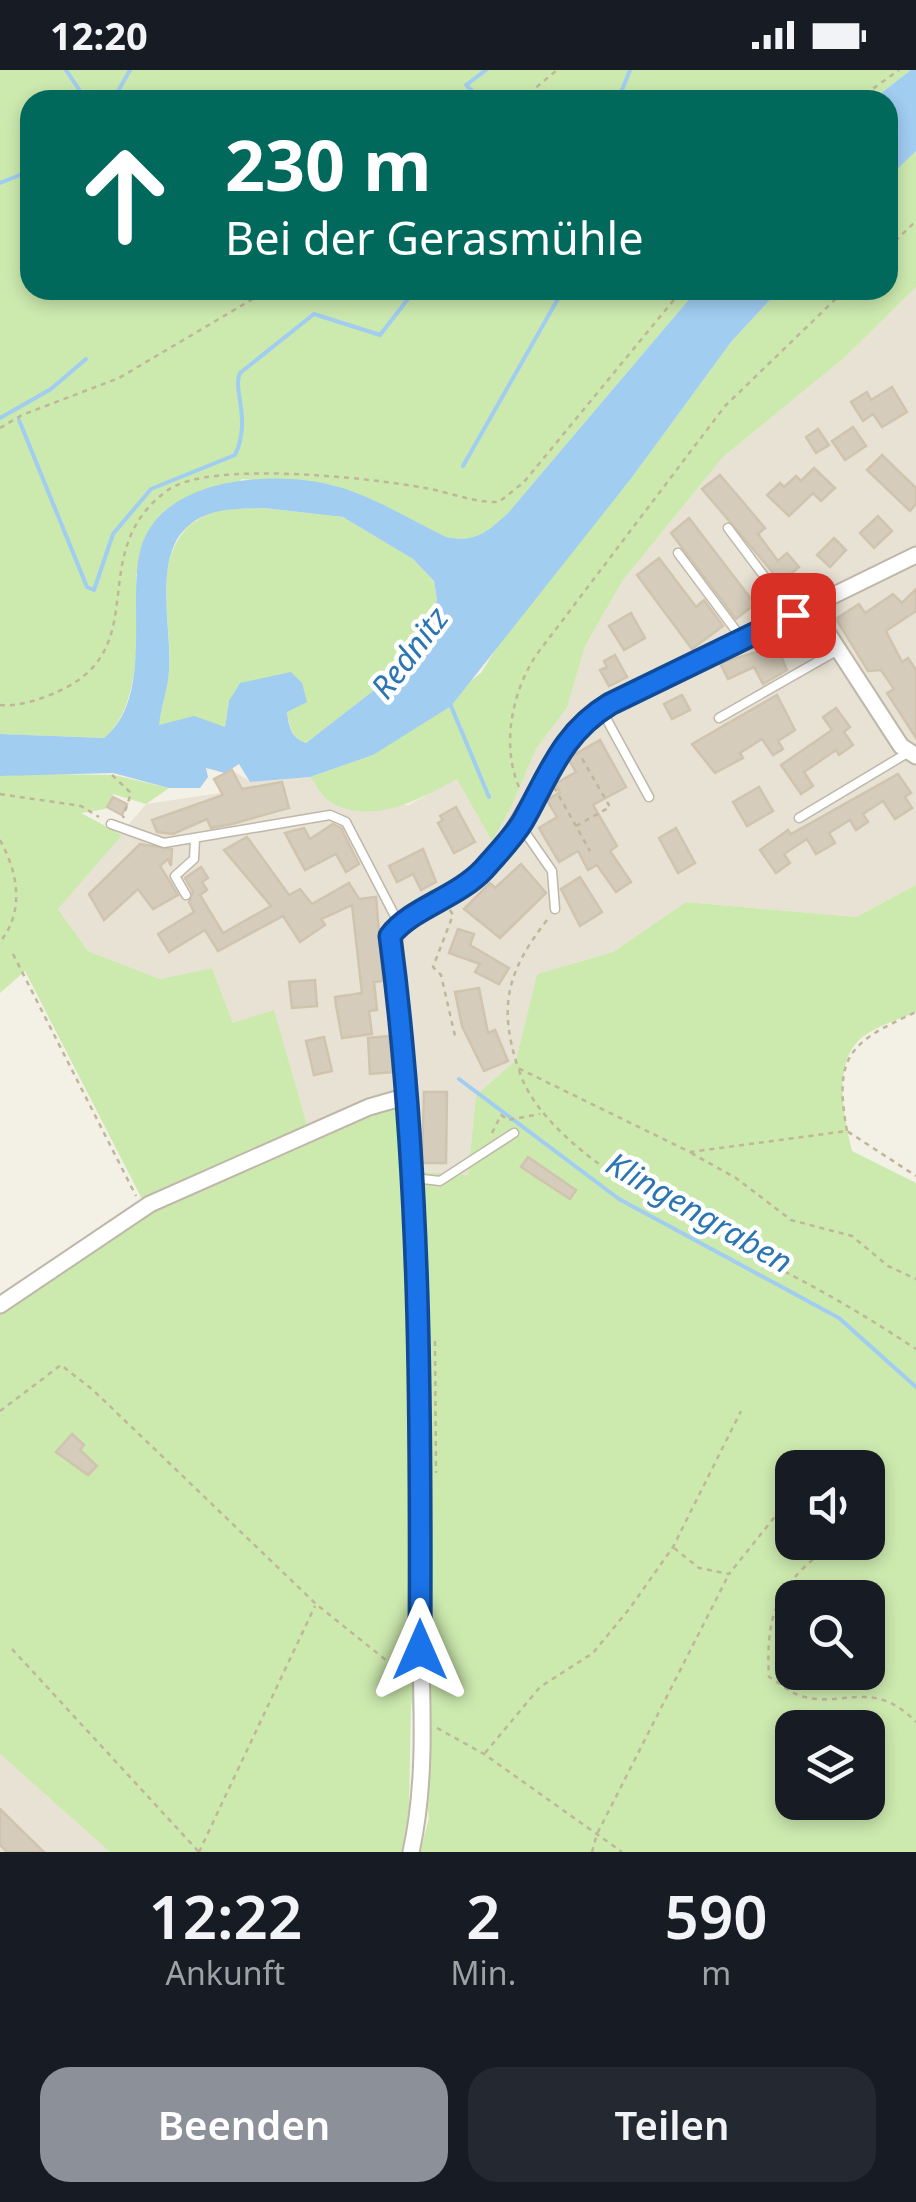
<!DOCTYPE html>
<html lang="de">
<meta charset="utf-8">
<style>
body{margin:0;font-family:"Noto Sans",sans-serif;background:#242831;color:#f1f3f6;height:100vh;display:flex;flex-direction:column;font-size:38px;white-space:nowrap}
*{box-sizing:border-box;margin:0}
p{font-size:32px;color:#9ea1a6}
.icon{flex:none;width:55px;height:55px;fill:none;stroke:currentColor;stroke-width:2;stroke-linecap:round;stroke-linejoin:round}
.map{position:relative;height:1782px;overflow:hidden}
.side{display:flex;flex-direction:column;background:#171b24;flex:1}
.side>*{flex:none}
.top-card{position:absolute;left:20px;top:20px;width:878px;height:210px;border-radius:30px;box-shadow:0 5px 15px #0003;background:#00695c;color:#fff;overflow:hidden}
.fabs{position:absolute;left:775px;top:1380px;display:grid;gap:20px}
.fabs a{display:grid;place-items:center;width:110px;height:110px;border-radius:20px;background:#171b24;box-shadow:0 5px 15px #0003;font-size:50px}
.pin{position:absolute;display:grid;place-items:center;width:85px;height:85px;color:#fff;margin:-42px;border-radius:20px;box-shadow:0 5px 15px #0006}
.me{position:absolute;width:110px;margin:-55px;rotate:0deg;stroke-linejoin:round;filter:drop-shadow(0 0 8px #0008)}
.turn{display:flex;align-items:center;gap:35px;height:210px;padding:0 40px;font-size:45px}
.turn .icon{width:130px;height:130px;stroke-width:2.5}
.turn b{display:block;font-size:70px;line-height:85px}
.eta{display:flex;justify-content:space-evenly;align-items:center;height:170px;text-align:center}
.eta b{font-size:60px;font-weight:600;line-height:70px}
.primary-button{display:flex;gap:20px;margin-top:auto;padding:20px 40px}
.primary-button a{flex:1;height:115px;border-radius:30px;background:#8c9099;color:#fff;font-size:40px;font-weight:600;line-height:115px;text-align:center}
.primary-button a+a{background:#242831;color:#f1f3f6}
.status{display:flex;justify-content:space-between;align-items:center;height:70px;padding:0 50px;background:#171b24;direction:ltr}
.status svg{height:28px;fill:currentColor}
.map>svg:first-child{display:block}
.residential{fill:#e7e2d4}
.green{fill:#cce9ae;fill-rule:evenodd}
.water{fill:#a1cdf1;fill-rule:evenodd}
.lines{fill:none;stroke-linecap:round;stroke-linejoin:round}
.stream{stroke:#a1cdf1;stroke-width:4}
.building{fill:#d5ccbb;stroke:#d0c4ae;stroke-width:2.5}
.service-casing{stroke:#bfb8a9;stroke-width:11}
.minor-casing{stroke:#bfb8a9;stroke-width:19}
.path{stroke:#c1b59a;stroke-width:2.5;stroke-dasharray:5 5;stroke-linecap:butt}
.service{stroke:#fff;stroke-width:8}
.minor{stroke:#fff;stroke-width:15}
.route-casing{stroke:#114b97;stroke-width:25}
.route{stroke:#1a73e8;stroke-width:18}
.labels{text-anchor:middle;stroke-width:9;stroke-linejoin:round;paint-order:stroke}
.water-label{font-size:32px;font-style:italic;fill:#2c75b4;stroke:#fff}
</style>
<div class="status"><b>12:20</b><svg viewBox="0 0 49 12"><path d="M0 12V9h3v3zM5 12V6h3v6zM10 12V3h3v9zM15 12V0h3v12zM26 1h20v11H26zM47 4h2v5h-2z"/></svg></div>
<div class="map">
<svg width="916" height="1782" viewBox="0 0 916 1782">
<rect width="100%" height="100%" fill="#f3f0e6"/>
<g class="residential">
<path d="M916,217V815L856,847L686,832L613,882L537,904L516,990L476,1025L468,1105L412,1101L307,1055L274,941L233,953L212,898L160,909L88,881L58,839L146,734L220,723L214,709L232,700L251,712L310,707L329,732L409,735L457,708L491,769L512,735L536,679L567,638L585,576L623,510L723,387L844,288Z"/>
<path d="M0,1684L110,1782H0Z"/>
</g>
<g class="green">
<path d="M0,0H911L872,30H30V220H697L508,443C487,462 476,473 446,467L333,415L242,409L136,504C138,551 143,637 104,668L0,664Z"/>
<path d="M916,81V217L844,288L723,387L623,510L585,576L567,638L536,679L512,735L492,771L457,709C420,729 373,756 330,732C323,728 316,714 310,707L373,685L481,603L507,561L633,406L731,272L779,220H888V108Z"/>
<path d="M264,438L343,447L413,489L434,511L437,530L430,546L373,621L306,673C291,668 290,657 287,642L229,631L225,657L158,655C162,638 167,620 169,602C174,552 145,478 204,446C220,437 246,439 264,438Z"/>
<path d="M35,704L114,705L169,718L146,734L113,724L105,739L81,743L122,765L58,839L88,881L160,909L212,898L233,953L274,940L307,1055L402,1030L412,1101L468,1105L476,1025L516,990L537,904L613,882L686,832L856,847L916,815V942C900,949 879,955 864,966C831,990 844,1047 852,1081L916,1113V1782H420L429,1748L411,1630L409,1740L402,1782H110L0,1684V1234L142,1129L25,901L0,923V706ZM792,1398H868V1472H792ZM792,1528H868V1602H792ZM792,1658H868V1732H792Z"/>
</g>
<g class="water">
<path d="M911,0H916V81L888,108V30H872Z"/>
<path d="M697,220H779L731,272L633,406L451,636L373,685L310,707L250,712L239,694L225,703L206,698L208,707L200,718H169L113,703L0,706V664L104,668C152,630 129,539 139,486C153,407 273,399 335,416C373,426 410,450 446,467C476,473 487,462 508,443ZM264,438L343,447L413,489L434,511L437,530L430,546L373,621L306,673C291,668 289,657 287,642L307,632L302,613L291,602L240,613L229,631L225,657L194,646L159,655C161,637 168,619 169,601C173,554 145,465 209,444C226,438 246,439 264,438Z"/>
</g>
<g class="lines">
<g class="stream">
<path d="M66,0L86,30"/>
<path d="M113,30L130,0"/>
<path d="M482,30L466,15L486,0"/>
<path d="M618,30L630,0"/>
<path d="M0,113L30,101"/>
<path d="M0,348L51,319L86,289"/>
<path d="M19,350L87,517L94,520L113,464L151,419L235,385C252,350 232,319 240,303L314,244L380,265L415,220"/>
<path d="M463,396L563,220"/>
<path d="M451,636L489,727"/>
<path d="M459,1009L619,1129L839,1248L916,1317"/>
</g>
</g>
<g class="building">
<path d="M892,317L907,342L882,357L873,344L863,351L851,332L867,322L871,330Z"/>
<path d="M853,357L866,376L845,390L832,371Z"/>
<path d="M818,359L829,375L816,383L806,367Z"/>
<path d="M882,385L916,418V434L910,441L867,400Z"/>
<path d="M814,398L835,418L821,431L813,423L789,446L767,425L780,413L784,417L796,406L801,411Z"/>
<path d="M720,405L765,458L758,464L778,491L787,483L799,497L781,512L702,419Z"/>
<path d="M878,446L892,461L874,478L860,463Z"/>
<path d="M689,448L755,534L736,549L671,463Z"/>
<path d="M834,468L846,480L830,497L817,485Z"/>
<path d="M659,488L696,537L704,530L723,556L692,579L637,505Z"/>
<path d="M916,519V541L886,561L902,592L908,588L916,600V668L887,623L894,619L881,600L868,601L836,549L859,534L865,543L893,524L902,533Z"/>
<path d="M631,543L645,568L624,580L609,556Z"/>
<path d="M807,560L815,573L781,586L787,600L763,614L754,597L728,609L720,593L766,579L763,573L786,561L790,571Z"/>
<path d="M615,585L627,607L609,616L600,600L607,597L604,591Z"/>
<path d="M682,625L690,640L672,649L664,634Z"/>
<path d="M777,625L795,660L778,671L783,679L773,685L762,669L740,683L743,688L715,703L692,674Z"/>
<path d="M836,638L850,657L844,662L853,675L839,685L836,680L804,702L813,716L801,724L781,695L832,660L823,647Z"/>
<path d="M600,670L626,717L593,735L617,776L610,781L631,812L616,822L597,795L588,800L578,781L559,792L539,758L557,747L547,730L560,722L555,714L576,702L569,690L572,686Z"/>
<path d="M232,700L242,719L282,712L289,738L232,754L211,758L207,749L173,764L157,762L152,750L223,725L214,709Z"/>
<path d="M898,704L911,723L905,727L912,738L895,749L883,731L863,744L868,752L856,760L850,750L829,763L835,773L816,784L807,769L784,784L790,793L776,803L760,780L788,760L791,764Z"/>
<path d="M759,717L773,741L747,756L733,732Z"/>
<path d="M113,727L127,734L122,745L107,737Z"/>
<path d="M456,737L475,772L454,783L438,753L443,750L440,746Z"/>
<path d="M333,754L341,758L359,794L346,802L336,784L305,800L285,763L304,758L310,769Z"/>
<path d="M676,758L695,793L678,803L659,768Z"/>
<path d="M247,767L289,825L300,819L312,834L349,813L359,829L376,827L383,911L374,912L377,940L369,941L372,964L342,968L336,935L335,927L362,923L352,835L321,849L325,855L300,872L283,846L218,881L205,860L169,882L158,864L194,842L189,832L193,822L185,808L201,797L208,808L202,812L207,820L200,825L223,863L271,836L224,780Z"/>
<path d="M140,774L172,779L171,796L168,789L160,796L178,825L153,839L138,819L104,850L89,824Z"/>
<path d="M423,779L436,812L421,820L413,804L397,812L389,796Z"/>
<path d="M521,794L546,823L500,868L464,839L490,813L495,818Z"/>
<path d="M580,807L602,842L580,856L561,819Z"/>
<path d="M458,859L474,864L470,875L509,898L499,914L475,902L480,894L449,883Z"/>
<path d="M315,910L317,936L292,938L289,912Z"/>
<path d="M479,918L488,963L495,960L508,991L484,1001L462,956L455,922Z"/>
<path d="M389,966L393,1002L370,1004L368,968Z"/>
<path d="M324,967L332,1001L314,1005L306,971Z"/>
<path d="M424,1022H447L446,1093H422Z"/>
<path d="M528,1087L576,1120L570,1129L521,1097Z"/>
<path d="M72,1364L84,1375L80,1380L97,1396L88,1405L56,1382Z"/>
<path d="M0,1739L16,1755L44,1782H7L0,1775Z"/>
</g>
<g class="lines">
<g class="service-casing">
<g id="service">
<path d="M728,458L793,545"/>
<path d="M678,483L743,570"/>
<path d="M601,639L649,727"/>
<path d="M719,648L838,580"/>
<path d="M799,748L909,682"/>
<path d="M111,754L164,773L330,745L346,752L399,854"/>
<path d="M520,755L552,801L555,839"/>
<path d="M186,825L175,806L194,789L195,769"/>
<path d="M414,1108L440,1111L514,1063"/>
</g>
</g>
<g class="minor-casing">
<g id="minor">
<path d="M810,536L901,676L916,686"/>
<path d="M0,1235L150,1134L369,1037L404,1027"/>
<path d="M411,1782C429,1701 420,1615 420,1533C422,1311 419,1085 389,866C411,838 457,828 483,800C530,749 546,682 601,639L916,485"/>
</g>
</g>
<g class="path">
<path d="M521,30L557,0"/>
<path d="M857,30L899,0"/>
<path d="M888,178L916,151"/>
<path d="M0,358L22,345L119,308L268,220"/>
<path d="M0,635C18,637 42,629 59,621C156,577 82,482 168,420C210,390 372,408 425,418C449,422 474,433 499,432L524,412L682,220"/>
<path d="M112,705L131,723L123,748"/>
<path d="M519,717C501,675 512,621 537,584L725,336L845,220"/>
<path d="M554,717L590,781"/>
<path d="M0,724L81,736L99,747"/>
<path d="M576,756L610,737L580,685"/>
<path d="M0,770C18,803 25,841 0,872"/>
<path d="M450,840L453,845L433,897L441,905L455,966"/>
<path d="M547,850C507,902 498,935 518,998L690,1082L847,1061L916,1106"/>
<path d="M13,884L136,1126"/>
<path d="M519,1000C546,1090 729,1171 810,1215C847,1235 881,1256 916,1279"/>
<path d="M847,1061C833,984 851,972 916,942"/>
<path d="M492,1063L501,1045L508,1050L540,1044"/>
<path d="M691,1083L736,1108L791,1150L852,1166L888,1196L916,1209"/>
<path d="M435,1271L436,1403"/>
<path d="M0,1341L61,1295L93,1320L316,1534L407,1607"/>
<path d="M815,1472L818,1485C774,1521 766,1551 769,1607C778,1612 787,1620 796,1624C840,1642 870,1605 916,1652"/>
<path d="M674,1478L699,1498L729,1504L777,1444L792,1449"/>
<path d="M12,1579L199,1782"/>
<path d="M437,1658L484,1684L622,1782"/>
<path d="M485,1683L540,1617L593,1583L630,1538L673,1477L741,1341"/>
<path d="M199,1782L315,1536"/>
<path d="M592,1782L597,1764L729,1504"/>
</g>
<use href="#service" class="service"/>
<use href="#minor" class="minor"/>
</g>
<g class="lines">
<g class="route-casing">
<path id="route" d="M420,1580C421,1343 421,1101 390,866C411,838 457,828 484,799C497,784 513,768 523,751C549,705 562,663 610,634L793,545"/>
</g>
<use href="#route" class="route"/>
</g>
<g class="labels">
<g class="water-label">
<text transform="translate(410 583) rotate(-53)" y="11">Rednitz</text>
<text transform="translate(699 1143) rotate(30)" y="11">Klingengraben</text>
</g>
</g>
</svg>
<div class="fabs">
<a><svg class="icon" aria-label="sound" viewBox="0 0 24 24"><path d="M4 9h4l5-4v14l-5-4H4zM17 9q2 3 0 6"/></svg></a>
<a><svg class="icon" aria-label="search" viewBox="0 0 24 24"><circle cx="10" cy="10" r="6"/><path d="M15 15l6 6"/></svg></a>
<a><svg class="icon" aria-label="layers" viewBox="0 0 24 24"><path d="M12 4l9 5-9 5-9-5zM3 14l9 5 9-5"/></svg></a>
</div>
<div class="pin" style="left:793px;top:545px;background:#d93025"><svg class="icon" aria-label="arrive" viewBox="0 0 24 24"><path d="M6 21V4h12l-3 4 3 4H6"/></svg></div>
<svg class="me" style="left:420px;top:1580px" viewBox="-20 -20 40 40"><path d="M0-17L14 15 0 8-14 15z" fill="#1a73e8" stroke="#fff" stroke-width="4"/></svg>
<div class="top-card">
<div class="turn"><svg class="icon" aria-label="ahead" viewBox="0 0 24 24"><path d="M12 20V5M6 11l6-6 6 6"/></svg><div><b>230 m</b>Bei der Gerasmühle</div></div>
</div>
</div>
<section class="side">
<div class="eta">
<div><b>12:22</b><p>Ankunft</p></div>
<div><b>2</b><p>Min.</p></div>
<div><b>590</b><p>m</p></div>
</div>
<div class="primary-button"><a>Beenden</a><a>Teilen</a></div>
</section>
